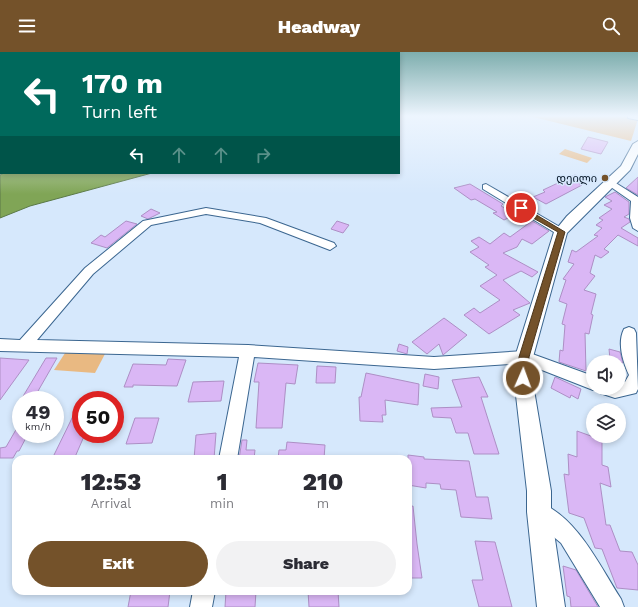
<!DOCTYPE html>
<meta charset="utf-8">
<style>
body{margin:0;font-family:"Work Sans","Noto Sans Georgian",sans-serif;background:#f2f2f3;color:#2b2b33;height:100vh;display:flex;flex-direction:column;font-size:15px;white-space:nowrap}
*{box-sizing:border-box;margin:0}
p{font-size:13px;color:#7c7c81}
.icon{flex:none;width:22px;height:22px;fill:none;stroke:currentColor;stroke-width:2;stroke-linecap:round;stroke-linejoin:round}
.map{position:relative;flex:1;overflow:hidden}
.side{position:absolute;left:12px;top:403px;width:400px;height:140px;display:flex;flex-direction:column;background:#fff;border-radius:12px;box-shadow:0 2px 6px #0003}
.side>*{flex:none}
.guide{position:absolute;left:0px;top:0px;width:400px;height:122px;box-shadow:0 2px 6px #0003;background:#00695c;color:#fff;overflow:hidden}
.fabs{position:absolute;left:586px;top:303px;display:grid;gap:8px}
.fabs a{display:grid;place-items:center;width:40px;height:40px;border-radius:50%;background:#fff;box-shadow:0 2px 6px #0003;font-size:20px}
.speed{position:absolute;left:12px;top:339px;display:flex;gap:8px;font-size:20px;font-weight:700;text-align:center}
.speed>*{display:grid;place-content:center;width:52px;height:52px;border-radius:50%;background:#fff;box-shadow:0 2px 6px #0003;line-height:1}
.speed small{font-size:10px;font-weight:400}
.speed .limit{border:6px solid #d22;background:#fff;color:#111}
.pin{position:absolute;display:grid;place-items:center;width:34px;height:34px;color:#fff;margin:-17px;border:2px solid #fff;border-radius:50%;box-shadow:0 1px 4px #0007}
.me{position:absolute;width:44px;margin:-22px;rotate:2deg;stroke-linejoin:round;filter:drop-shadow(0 0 3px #0008)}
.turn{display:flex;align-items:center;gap:14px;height:84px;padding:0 16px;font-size:18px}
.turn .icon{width:52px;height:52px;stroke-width:2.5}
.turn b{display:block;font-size:28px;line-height:34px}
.lanes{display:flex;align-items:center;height:38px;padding:0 16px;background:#0003;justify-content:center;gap:20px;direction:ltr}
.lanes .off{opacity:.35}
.eta{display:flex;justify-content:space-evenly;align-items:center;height:68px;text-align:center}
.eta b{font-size:24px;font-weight:800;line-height:28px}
.action{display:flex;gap:8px;margin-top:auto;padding:8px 16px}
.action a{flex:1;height:46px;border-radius:24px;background:#74522a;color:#fff;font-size:16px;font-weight:800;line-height:46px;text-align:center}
.action a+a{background:#f2f2f3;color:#2b2b33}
header{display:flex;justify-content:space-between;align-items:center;height:52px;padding:0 16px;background:#74522a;color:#fff;font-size:18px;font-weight:800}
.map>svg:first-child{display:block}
.green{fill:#e9b982}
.water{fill:#80a556;stroke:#5a7946}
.building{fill:#dab7f5;stroke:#ad8fc5}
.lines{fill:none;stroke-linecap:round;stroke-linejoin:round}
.minor-casing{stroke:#3b6690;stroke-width:2}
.major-casing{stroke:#3b6690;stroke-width:2}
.minor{fill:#fff;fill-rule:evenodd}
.major{fill:#fff;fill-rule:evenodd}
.route{fill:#74522a;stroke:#4b351b}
.poi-dot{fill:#74522a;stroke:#d6e8fc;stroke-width:1.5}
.labels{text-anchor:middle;stroke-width:3;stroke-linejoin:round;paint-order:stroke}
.far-poi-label{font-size:11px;fill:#021222;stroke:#d6e8fc;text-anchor:end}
</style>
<header><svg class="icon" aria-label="menu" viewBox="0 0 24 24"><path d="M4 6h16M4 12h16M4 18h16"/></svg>Headway<svg class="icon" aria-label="search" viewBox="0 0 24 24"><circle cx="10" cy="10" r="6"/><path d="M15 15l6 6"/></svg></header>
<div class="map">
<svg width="638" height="555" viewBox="0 0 638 555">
<rect width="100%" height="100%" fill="#d6e8fc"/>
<g class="green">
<path d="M529,64H638V67L631,89Z"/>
<path d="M565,97L592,106L587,111L559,102Z"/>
<path d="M67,298L106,300L95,321L54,318Z"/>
</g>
<path class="water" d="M4,121H152L30,154L0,166V123Z"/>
<g class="building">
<path d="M588,85L608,90L601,102L581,97Z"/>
<path d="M575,123L586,128L579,132L582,133L546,152L533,145L545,140L543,138Z"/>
<path d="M638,125V143L626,136Z"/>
<path d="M470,132L503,152L501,154L516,162L504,168L493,161L497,160L475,147L471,148L454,136Z"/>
<path d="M615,140L629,150V162L624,165L629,167L630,170L621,176L638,186V194L618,183L604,197L609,200L601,206L595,203L590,221L595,224L584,238L596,242L591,262L593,263L589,282L585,281L586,319L559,310L560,298L563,299L565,273L562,272L567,252L559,249L566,228L563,227L574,212L568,210L572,198L576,200L598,184L594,183L602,176L596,173L603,168L599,166L612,157L604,153L612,149L605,145Z"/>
<path d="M151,157L160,161L148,167L141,164Z"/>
<path d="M126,169L137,172L107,196L91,191L101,183L105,185Z"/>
<path d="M337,169L349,173L343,181L331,177Z"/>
<path d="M532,169L549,179L532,192L522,187L517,195L503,201L538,220L532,225L521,219L503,228L530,251L513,258L520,263L489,282L464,263L474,256L480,261L500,248L480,234L497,223L485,215L489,213L470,200L479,195L471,189L479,185L490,192L504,181L510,185Z"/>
<path d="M444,266L467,283L443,303L439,292L427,302L412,290Z"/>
<path d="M399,292L408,295L407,302L397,299Z"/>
<path d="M609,297L620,300L623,311L610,307Z"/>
<path d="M0,306L29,308L0,348Z"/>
<path d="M46,306H57L34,346H22Z"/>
<path d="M168,307L186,308L177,334L133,333V335H124L133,312L166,313Z"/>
<path d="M258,311L298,313L295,332L286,331L282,376H256L259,330H254Z"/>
<path d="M317,314L336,315L335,331H316Z"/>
<path d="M366,321L419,332L418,353L385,348L386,363H382L383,370L360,369L359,345H361Z"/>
<path d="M425,322L439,325L438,337L423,334Z"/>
<path d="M479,325L488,345H481L499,402H474L468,381H456L451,366L433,365L431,356L462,355L452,328Z"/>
<path d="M555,325L581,337L578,347L571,343L570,346L551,336Z"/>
<path d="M224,329L221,349L188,350L193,330Z"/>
<path d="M74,362H81V382H85L75,405H53Z"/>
<path d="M135,366H159L152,391L126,392Z"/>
<path d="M21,369V382H28L19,399H17L13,406H0V396L6,395Z"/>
<path d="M577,379L602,388V413L608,415L611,435L600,431L606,473H610L620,499L632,500L638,513V538L617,536L602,497L595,496L584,466L569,461L564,422L569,423L568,402L577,405Z"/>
<path d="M216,381L214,407H194L196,383Z"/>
<path d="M242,388H247L246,398H255L254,407H239Z"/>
<path d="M287,390L325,393L324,407H278L279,398H286Z"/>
<path d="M408,403L424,405V407L469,409L476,445H488L492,467L461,465L456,438L441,437L440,432L426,431V436L408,433Z"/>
<path d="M413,454L417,492L422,526H408V455Z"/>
<path d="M475,489L495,490L512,555H479L472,528H483Z"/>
<path d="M563,514L576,518L598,555H571L570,545L567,544Z"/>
<path d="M131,539H170L168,555H128Z"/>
<path d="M226,539H256L255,555H225Z"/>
<path d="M308,539H338L339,555H309Z"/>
</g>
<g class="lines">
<g class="minor-casing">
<g id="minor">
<path d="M628,64H638V68L628,66Z"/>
<rect x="0" y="94" width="1" height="4"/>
<path d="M611,128L638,145V179L633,176L630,166L631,149L608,133V129Z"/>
<path d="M486,132L565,178L566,180L565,182H557L483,137V133Z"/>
<path d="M206,156L266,166L334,191L336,194L330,198L260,171L206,162L151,173L93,222L37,288L248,293L434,305L524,299L593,324V336H619V331L625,330L629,323C623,310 617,291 624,277L629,275L634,277L636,281L638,337L636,341L615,346L600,341L598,336L593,338L524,311L434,317L254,305L237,407H219L239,305L0,299V287L20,288L85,216L143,169Z"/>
<path d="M539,450C578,466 599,513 621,547L624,555H600L561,491L532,467L529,460L532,453Z"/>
<path d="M193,539H215L212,555H190Z"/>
</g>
</g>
<g class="major-casing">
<path id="major" d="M638,89V102L630,118L567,181L533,305L532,326L551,439V460L565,555H537L527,460V439L514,326L515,305L554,180L567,164L621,114L633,92Z"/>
</g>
<use href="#minor" class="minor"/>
<use href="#major" class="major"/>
</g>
<linearGradient id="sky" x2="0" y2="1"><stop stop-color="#7eaeae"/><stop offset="0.45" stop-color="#edf5fe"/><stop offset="1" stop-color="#edf5fe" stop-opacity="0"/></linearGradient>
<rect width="638" height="142" fill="url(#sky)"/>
<path class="route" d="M519,155H523L565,180L529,305L528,326L523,331L518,326L519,305L558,180L519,158Z"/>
<circle class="poi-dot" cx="605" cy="126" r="4"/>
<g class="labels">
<g class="far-poi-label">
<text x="597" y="130">დეილი</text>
</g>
</g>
</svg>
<div class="fabs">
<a><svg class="icon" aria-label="sound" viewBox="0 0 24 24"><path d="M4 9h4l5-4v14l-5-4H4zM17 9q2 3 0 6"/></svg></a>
<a><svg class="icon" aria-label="layers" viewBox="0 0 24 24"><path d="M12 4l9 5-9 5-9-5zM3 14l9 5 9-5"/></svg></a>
</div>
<div class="speed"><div>49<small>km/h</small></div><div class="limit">50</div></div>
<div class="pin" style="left:521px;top:156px;background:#d93025"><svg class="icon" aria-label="arrive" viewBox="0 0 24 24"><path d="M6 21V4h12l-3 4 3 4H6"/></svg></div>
<svg class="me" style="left:523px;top:326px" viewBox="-20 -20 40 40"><circle r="17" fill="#74522a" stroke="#fff" stroke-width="3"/><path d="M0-11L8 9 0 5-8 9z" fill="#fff"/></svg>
<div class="guide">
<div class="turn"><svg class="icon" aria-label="left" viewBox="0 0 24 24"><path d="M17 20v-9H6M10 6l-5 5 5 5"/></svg><div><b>170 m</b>Turn left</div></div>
<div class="lanes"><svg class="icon" aria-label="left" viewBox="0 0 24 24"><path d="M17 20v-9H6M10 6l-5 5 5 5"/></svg><svg class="icon off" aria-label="ahead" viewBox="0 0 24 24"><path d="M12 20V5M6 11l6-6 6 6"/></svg><svg class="icon off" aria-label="ahead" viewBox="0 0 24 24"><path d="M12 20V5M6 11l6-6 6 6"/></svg><svg class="icon off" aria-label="right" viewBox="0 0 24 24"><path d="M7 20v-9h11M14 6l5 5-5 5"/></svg></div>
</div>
<section class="side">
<div class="eta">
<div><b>12:53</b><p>Arrival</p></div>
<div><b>1</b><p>min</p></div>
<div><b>210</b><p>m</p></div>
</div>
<div class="action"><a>Exit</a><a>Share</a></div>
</section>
</div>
